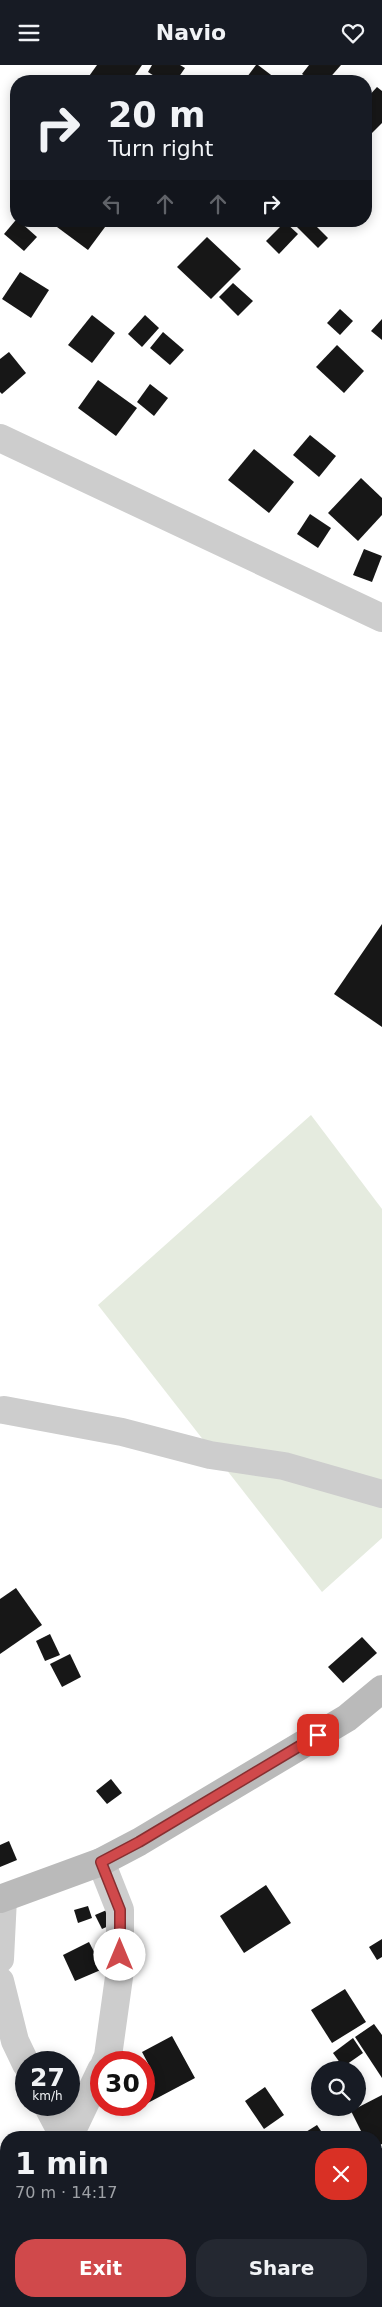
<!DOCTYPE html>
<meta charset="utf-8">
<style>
body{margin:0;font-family:"DejaVu Sans",sans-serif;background:#242831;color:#f1f3f6;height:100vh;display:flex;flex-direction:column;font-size:19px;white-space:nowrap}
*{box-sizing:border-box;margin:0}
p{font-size:16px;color:#9ea1a6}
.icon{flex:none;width:28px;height:28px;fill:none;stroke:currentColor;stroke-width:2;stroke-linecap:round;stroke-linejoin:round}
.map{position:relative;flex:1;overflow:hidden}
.panel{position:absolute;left:0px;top:2066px;width:382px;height:176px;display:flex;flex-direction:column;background:#171b24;border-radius:20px 20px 0 0;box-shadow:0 2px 12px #0003}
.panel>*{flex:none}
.guide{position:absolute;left:10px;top:10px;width:362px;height:152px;border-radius:20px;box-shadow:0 2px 12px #0003;background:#171b24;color:#f1f3f6;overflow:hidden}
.controls{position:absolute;left:311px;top:1996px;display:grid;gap:10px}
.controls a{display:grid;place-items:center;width:55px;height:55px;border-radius:50%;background:#171b24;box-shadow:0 2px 12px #0003;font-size:25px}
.speed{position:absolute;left:15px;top:1986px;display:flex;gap:10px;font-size:25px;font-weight:700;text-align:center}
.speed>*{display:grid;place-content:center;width:65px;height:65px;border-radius:50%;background:#171b24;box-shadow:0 2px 12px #0003;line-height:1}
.speed small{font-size:12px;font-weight:400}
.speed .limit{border:8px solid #d22;background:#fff;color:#111}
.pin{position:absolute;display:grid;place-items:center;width:42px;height:42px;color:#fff;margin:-21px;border-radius:10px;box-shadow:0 2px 8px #0006}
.me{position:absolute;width:55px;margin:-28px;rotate:0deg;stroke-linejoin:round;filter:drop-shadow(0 0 4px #0008)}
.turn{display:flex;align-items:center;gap:18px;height:105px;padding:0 15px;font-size:22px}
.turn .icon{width:65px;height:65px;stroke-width:2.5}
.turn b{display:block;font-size:35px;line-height:42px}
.lanes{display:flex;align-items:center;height:48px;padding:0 15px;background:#0003;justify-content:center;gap:25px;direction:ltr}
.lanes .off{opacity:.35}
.round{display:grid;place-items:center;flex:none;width:52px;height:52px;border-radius:20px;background:#242831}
.summary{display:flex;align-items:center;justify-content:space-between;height:85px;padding:0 15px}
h1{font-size:30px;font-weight:700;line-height:38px}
.button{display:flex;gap:10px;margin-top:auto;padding:10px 15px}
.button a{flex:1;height:58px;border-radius:20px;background:#d0494b;color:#fff;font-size:20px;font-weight:700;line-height:58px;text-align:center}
.button a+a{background:#242831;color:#f1f3f6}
header{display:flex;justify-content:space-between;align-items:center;height:65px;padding:0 15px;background:#171b24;font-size:22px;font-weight:700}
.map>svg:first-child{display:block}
.green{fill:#e5ebdf}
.building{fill:#171717}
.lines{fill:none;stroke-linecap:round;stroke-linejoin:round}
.minor{stroke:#cdcdcd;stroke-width:28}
.secondary{stroke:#bababa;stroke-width:28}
.route-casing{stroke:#872f31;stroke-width:12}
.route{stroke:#d0494b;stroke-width:9}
</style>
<header><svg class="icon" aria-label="menu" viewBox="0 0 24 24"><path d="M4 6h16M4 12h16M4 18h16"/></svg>Navio<svg class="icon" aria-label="heart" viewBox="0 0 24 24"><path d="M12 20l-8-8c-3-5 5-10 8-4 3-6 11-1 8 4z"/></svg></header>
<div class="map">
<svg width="382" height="2242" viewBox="0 0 382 2242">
<rect width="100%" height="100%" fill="#fff"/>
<path class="green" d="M311,1050L382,1144V1473L322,1527L98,1240Z"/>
<g class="building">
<path d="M97,0H142L131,16H91L87,14Z"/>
<path d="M152,0H180L185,3L176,16H162L148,7Z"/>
<path d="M256,0H258L279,16H244Z"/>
<path d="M309,0H341L327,16H312L302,9Z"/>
<path d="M377,22L382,26V58L367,73L366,34Z"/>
<path d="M15,156H19L37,172L24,186L4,169Z"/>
<path d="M61,156H105L108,158L88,185L57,162Z"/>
<path d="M303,156H311L328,173L318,183L297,162Z"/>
<path d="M285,157L298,169L279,189L266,176Z"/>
<path d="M207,172L241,204L211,234L177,202Z"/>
<path d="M20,207L49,225L31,253L2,234Z"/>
<path d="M233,218L253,236L238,251L219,232Z"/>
<path d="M340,244L353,256L340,270L327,258Z"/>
<path d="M92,250L115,268L92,298L68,280Z"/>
<path d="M145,250L159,263L142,282L128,269Z"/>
<path d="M382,254V275L371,266Z"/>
<path d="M163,267L184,285L170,300L150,283Z"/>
<path d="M337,280L364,306L344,328L316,302Z"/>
<path d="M9,287L26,308L2,329L0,327V294Z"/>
<path d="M98,315L137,343L116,371L78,343Z"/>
<path d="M150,319L168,333L154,351L137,337Z"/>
<path d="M310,370L336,391L319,412L293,390Z"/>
<path d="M254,384L294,417L269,448L228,415Z"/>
<path d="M361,413L382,433V450L358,476L328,448Z"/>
<path d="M310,449L331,463L318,483L297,469Z"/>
<path d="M364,484L382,491L372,517L353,510Z"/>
<path d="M382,859V962L334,929Z"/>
<path d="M16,1523L42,1560L0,1589V1534Z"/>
<path d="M50,1569L60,1590L45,1596L36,1576Z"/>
<path d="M362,1572L377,1588L343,1618L328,1602Z"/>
<path d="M70,1589L81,1612L62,1622L50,1599Z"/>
<path d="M111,1714L122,1728L107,1739L96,1726Z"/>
<path d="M9,1776L17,1795L0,1802V1780Z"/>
<path d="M266,1820L291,1858L244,1888L220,1851Z"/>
<path d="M88,1841L92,1853L78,1858L74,1845Z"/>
<path d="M109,1844L115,1858L102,1864L95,1850Z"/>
<path d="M382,1874V1892L377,1895L369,1882Z"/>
<path d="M89,1877L103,1904L75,1916L63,1890Z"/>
<path d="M345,1924L366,1957L332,1978L311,1945Z"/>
<path d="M374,1959L382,1970V2013L355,1972Z"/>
<path d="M172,1971L195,2013L144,2040V2010L152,2006L142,1987Z"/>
<path d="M353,1973L363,1988L343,2002L333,1988Z"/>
<path d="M265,2022L284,2050L264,2064L245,2036Z"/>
<path d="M382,2030V2079L376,2082V2072H364L351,2046Z"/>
<path d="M317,2060L325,2072H298Z"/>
<path d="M382,2083V2097L376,2086Z"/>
<path d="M376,2102L382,2110V2131L376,2134Z"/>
<path d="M6,2105V2116L1,2109Z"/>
<path d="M6,2185V2234L0,2222V2188Z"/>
<path d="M376,2220L382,2228V2242H354L349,2236H376Z"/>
</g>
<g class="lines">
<g class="minor">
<path d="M0,373L382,553"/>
<path d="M4,1345L122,1367L210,1390L284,1401L382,1429"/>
<path d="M101,1797L120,1845V1905L108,1991L105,1998"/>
<path d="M0,1894L3,1833"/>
<path d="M0,1916L15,1976L26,1999"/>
<path d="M47,2040L64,2072"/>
<path d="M69,2072L101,2005"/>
<path d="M143,2236L147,2242"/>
</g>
<path class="secondary" d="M0,1834L101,1797L139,1777L347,1653L382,1624"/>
</g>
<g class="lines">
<g class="route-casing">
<path id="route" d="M120,1890V1845L101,1797L139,1777L318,1670"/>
</g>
<use href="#route" class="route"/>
</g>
</svg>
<div class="controls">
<a><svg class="icon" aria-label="search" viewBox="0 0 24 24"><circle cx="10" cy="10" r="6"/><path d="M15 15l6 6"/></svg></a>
</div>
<div class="speed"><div>27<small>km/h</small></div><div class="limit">30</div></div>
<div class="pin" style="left:318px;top:1670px;background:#d93025"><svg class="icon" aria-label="arrive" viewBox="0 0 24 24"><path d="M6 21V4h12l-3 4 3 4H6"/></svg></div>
<svg class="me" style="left:120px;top:1890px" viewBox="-20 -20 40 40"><circle r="19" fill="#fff"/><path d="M0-13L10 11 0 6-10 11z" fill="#d0494b"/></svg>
<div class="guide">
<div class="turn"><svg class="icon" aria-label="right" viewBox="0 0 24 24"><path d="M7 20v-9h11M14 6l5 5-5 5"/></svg><div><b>20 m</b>Turn right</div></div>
<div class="lanes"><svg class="icon off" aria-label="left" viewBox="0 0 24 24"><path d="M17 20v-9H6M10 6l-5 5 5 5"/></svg><svg class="icon off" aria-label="ahead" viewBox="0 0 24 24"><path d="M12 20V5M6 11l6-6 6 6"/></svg><svg class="icon off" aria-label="ahead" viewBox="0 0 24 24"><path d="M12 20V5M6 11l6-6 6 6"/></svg><svg class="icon" aria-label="right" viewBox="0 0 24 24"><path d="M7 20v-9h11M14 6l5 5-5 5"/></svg></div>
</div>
<section class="panel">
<div class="summary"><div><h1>1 min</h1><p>70 m · 14:17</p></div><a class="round" style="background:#d93025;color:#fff"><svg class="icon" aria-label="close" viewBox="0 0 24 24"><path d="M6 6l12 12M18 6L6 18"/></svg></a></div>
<div class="button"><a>Exit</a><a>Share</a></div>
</section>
</div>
